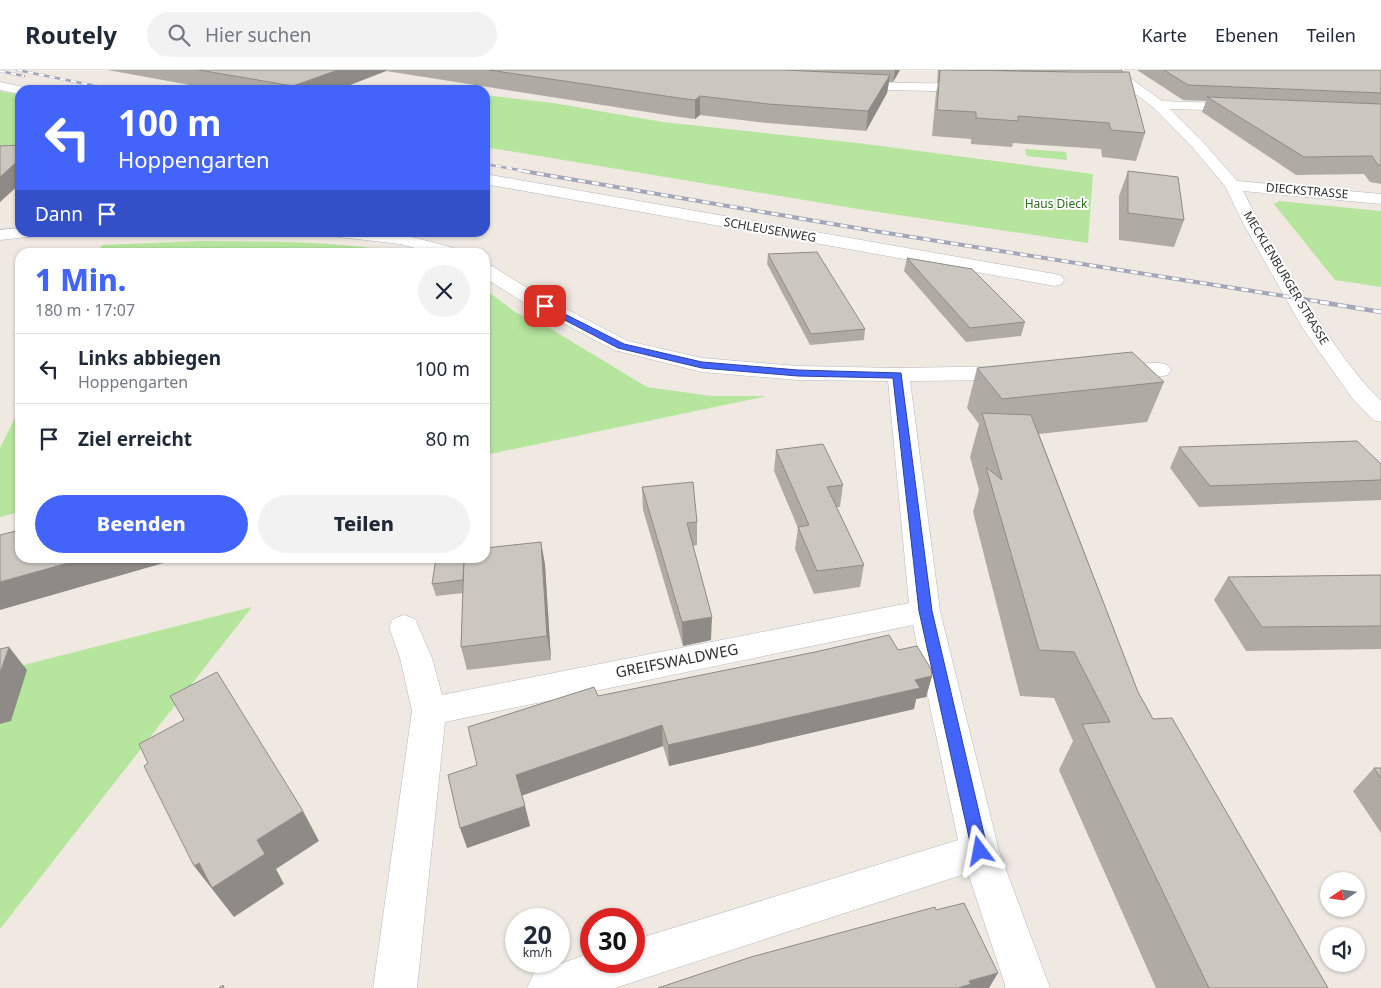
<!DOCTYPE html>
<html lang="de">
<meta charset="utf-8">
<style>
body{margin:0;font-family:"Noto Sans",sans-serif;background:#f2f2f3;color:#1f2937;height:100vh;display:flex;flex-direction:column;font-size:19px;white-space:nowrap}
*{box-sizing:border-box;margin:0}
p{font-size:16px;color:#747a83}
.icon{flex:none;width:28px;height:28px;fill:none;stroke:currentColor;stroke-width:2;stroke-linecap:round;stroke-linejoin:round}
.map{position:relative;flex:1;overflow:hidden}
.details{position:absolute;left:15px;top:178px;width:475px;height:315px;display:flex;flex-direction:column;background:#fff;border-radius:15px;box-shadow:0 1px 4px #0004}
.details>*{flex:none}
.guide{position:absolute;left:15px;top:15px;width:475px;height:152px;border-radius:15px;box-shadow:0 1px 4px #0004;background:#4264fb;color:#fff;overflow:hidden}
.needle{width:32px;rotate:257deg}
.tools{position:absolute;left:1320px;top:802px;display:grid;gap:10px}
.tools a{display:grid;place-items:center;width:45px;height:45px;border-radius:50%;background:#fff;box-shadow:0 1px 4px #0004;font-size:25px}
.speed{position:absolute;left:505px;top:838px;display:flex;gap:10px;font-size:25px;font-weight:700;text-align:center}
.speed>*{display:grid;place-content:center;width:65px;height:65px;border-radius:50%;background:#fff;box-shadow:0 1px 4px #0004;line-height:1}
.speed small{font-size:12px;font-weight:400}
.speed .limit{border:8px solid #d22;background:#fff;color:#111}
.pin{position:absolute;display:grid;place-items:center;width:42px;height:42px;color:#fff;margin:-21px;border-radius:10px;box-shadow:0 2px 8px #0006}
.me{position:absolute;width:55px;margin:-28px;rotate:347deg;stroke-linejoin:round;filter:drop-shadow(0 0 4px #0008)}
.turn{display:flex;align-items:center;gap:18px;height:105px;padding:0 20px;font-size:22px}
.turn .icon{width:65px;height:65px;stroke-width:2.5}
.turn b{display:block;font-size:35px;line-height:42px}
.then{display:flex;align-items:center;height:48px;padding:0 20px;background:#0003;gap:10px;font-size:19px}
.round{display:grid;place-items:center;flex:none;width:52px;height:52px;border-radius:26px;background:#f2f2f3}
.overview{display:flex;align-items:center;justify-content:space-between;height:85px;padding:0 20px}
h1{font-size:30px;font-weight:800;line-height:38px;color:#4264fb}
.action{display:flex;gap:10px;margin-top:auto;padding:10px 20px}
.action a{flex:1;height:58px;border-radius:30px;background:#4264fb;color:#fff;font-size:20px;font-weight:800;line-height:58px;text-align:center}
.action a+a{background:#f2f2f3;color:#1f2937}
ul{padding:0;list-style:none}
li{display:flex;align-items:center;gap:15px;height:70px;padding:0 20px;border-top:1px solid #e0e1e3}
li div{flex:1}
li b{display:block;font-size:19px}
li em{font-style:normal}
header{display:flex;align-items:center;gap:30px;box-sizing:border-box;height:70px;padding:0 25px;background:#fff;border-bottom:1px solid #e0e1e3}
header strong{font-size:24px}
nav{display:flex;gap:28px;margin-inline-start:auto;font-size:18px}
.search{width:350px;height:45px;background:#f2f2f3;display:flex;align-items:center;gap:12px;box-sizing:border-box;padding:0 18px;border-radius:28px;color:#747a83;font-size:19px}
.map>svg:first-child{display:block}
.green{fill:#b6e59e}
.lines{fill:none;stroke-linecap:round;stroke-linejoin:round}
.street-casing{stroke:#b4b7c1;stroke-width:1}
.street{fill:#fff;fill-rule:evenodd}
.rail-far2-casing{stroke:#a3a6b8;stroke-width:2.5}
.rail-far1-casing{stroke:#a3a6b8;stroke-width:4}
.rail-casing{stroke:#a3a6b8;stroke-width:4.5}
.rail-far2{stroke:#fff;stroke-width:2;stroke-dasharray:5.5;stroke-linecap:butt}
.rail-far1{stroke:#fff;stroke-width:2.5;stroke-dasharray:7;stroke-linecap:butt}
.rail{stroke:#fff;stroke-width:3;stroke-dasharray:9;stroke-linecap:butt}
.wall{fill:#afaba4}
.shaded-wall{fill:#8e8b86}
.building{fill:#cbc7bf;stroke:#8e8b86}
.route{fill:#4264fb;stroke:#2b41a3}
.labels{text-anchor:middle;stroke-width:4;stroke-linejoin:round;paint-order:stroke}
.far-street-label{font-size:12px;fill:#2e2e2e;stroke:#fff}
.far-park-label{font-size:12px;fill:#2c6e1b;stroke:#fff}
.street-label{font-size:15px;fill:#2e2e2e;stroke:#fff}
</style>
<header>
<strong>Routely</strong>
<div class="search"><svg class="icon" aria-label="search" viewBox="0 0 24 24"><circle cx="10" cy="10" r="6"/><path d="M15 15l6 6"/></svg>Hier suchen</div>
<nav><a>Karte</a><a>Ebenen</a><a>Teilen</a></nav>
</header>
<div class="map">
<svg width="1381" height="918" viewBox="0 0 1381 918">
<rect width="100%" height="100%" fill="#efe9e1"/>
<g class="green">
<path d="M0,21L20,25V91L0,92Z"/>
<path d="M485,25L553,33L663,52L866,74L1093,104L1088,173L858,139L485,77Z"/>
<path d="M1025,79L1066,82L1067,90L1026,86Z"/>
<path d="M1279,131L1381,141V217L1335,210L1274,134Z"/>
<path d="M202,171C267,172 332,170 396,182H98L102,175Z"/>
<path d="M485,219L515,242L546,256L647,317L711,326H767L485,385Z"/>
<path d="M20,338V442L0,447V378Z"/>
<path d="M252,537L0,859V601Z"/>
</g>
<g class="lines">
<g class="street-casing">
<g id="street">
<path d="M1105,0H1119L1162,31L1245,34L1246,37L1240,41L1170,39L1204,73L1237,111L1381,124V134L1243,121C1259,153 1277,183 1296,214C1321,255 1347,297 1381,331V352L1373,350L1352,328L1302,257L1244,155L1225,116L1194,79L1154,38L1137,25L1092,23L1090,20L1096,16L1127,17Z"/>
<path d="M0,12L24,17L26,20H20V24L0,20Z"/>
<path d="M851,12L973,14L979,18L973,22L847,19L845,16Z"/>
<path d="M485,104L1055,204L1062,206L1064,210L1062,214L1055,216L485,114Z"/>
<path d="M20,158V162H39L37,166L0,170V160Z"/>
<path d="M331,162L401,164L454,178L457,182H430L400,174L339,167L333,166Z"/>
<path d="M485,194L492,196L537,224L628,271L702,288L798,296L898,298L1013,296L1021,298L1024,303L1021,308L1013,310L910,311L940,541L999,781L1050,918H1006L968,803L615,918H527L534,903L591,883V891H634V870L958,770L913,555L445,652L417,918H373L412,641L400,588L389,557L393,549L404,545L415,549L432,588L442,625L909,533L888,311L798,310L702,302L614,280L523,232L485,208Z"/>
<path d="M1160,293L1168,295L1171,300L1168,305C1150,309 1124,310 1106,306L1103,301L1106,296L1114,294Z"/>
</g>
</g>
<use href="#street" class="street"/>
<g class="rail-far2-casing">
<g id="rail-far2">
<path d="M17,0L116,20"/>
<path d="M0,1L24,6"/>
<path d="M485,94L530,102"/>
</g>
</g>
<g class="rail-far1-casing">
<path id="rail-far1" d="M523,101L874,161L1328,233"/>
</g>
<g class="rail-casing">
<path id="rail" d="M1320,232L1381,242"/>
</g>
<use href="#rail-far2" class="rail-far2"/>
<use href="#rail-far1" class="rail-far1"/>
<use href="#rail" class="rail"/>
</g>
<g class="wall">
<path d="M108,0H900L893,12H889L887,23L866,61L767,53L700,45L695,49L679,47L386,1L337,20H217Z"/>
<path d="M938,0H1121L1145,63L1136,91L1102,87L1101,79L1013,73L1012,77L971,74V69L932,66L936,23L938,13H937Z"/>
<path d="M1137,0H1381V114L1370,112L1364,104L1296,105L1202,42L1206,31L1183,30Z"/>
<path d="M1128,101L1184,150L1174,177L1119,170V126Z"/>
<path d="M768,184L865,259L864,270L810,275L767,194Z"/>
<path d="M907,188L1025,252L1021,266L966,272L904,201Z"/>
<path d="M977,298L1164,312L1147,352L1039,364L1138,622L1153,649L1328,918H1156L1059,700L1073,671L1054,628L1020,626L973,442L979,420L970,387L979,354L967,338Z"/>
<path d="M1179,377L1381,394V430L1199,437L1170,398Z"/>
<path d="M776,380L843,415L840,437H836L864,495L860,517L814,524L795,479L798,458L774,401Z"/>
<path d="M642,417L697,452V475L693,476L711,570L683,576L643,440Z"/>
<path d="M541,472L545,495L551,590L467,600L461,577L463,523L436,526L432,514Z"/>
<path d="M1381,505V579L1246,581L1214,530L1228,507Z"/>
<path d="M898,580L932,606L926,627L916,629L914,639L669,696L663,676L522,725L530,756L467,778L477,695L598,626Z"/>
<path d="M1374,698H1381V763L1353,721Z"/>
</g>
<g class="shaded-wall">
<path d="M338,0H386V1L337,20H294L293,16Z"/>
<path d="M895,0H900L893,12Z"/>
<path d="M890,5L887,23L866,61L868,41Z"/>
<path d="M700,26V45L695,49V30Z"/>
<path d="M20,89V114L0,132V107Z"/>
<path d="M541,472L545,495L551,590L547,566Z"/>
<path d="M86,488H181L0,540V512Z"/>
<path d="M712,547L711,570L683,576L682,552Z"/>
<path d="M9,577L27,600L11,651L0,654V603Z"/>
<path d="M932,606L926,627L916,629L914,639L669,696L668,675L915,610Z"/>
<path d="M662,655L663,676L521,726L516,705Z"/>
<path d="M525,736L530,756L467,778L460,758Z"/>
<path d="M303,741L319,771L276,799L284,814L234,847L194,796L199,793L257,770Z"/>
<path d="M998,903L989,918H958L969,911Z"/>
</g>
<g class="building">
<path d="M199,0H338L293,16Z"/>
<path d="M489,0H784L890,5L868,41L768,34L700,26L695,30L679,28Z"/>
<path d="M940,0L1129,2L1145,63L1111,60L1109,53L1018,46V51L976,48V42L937,40Z"/>
<path d="M976,0H1121L1123,2H1072Z"/>
<path d="M1164,0H1381V23L1188,15Z"/>
<path d="M1207,27L1381,34V95H1378L1372,86L1304,87Z"/>
<path d="M20,75V89L0,107V76Z"/>
<path d="M1128,101L1178,107L1184,150L1128,143Z"/>
<path d="M817,182L865,259L811,264L768,184Z"/>
<path d="M907,188L972,199L1025,252L970,258Z"/>
<path d="M1132,282L1164,312L1002,329L977,298Z"/>
<path d="M982,343L1031,345L1138,622L1153,649L1172,648L1328,918H1209L1082,654L1110,652L1074,582L1039,580L986,397L1002,410Z"/>
<path d="M1357,371L1381,394V410L1210,416L1179,377Z"/>
<path d="M823,374L843,415L827,417L864,495L817,501L798,457L809,455L776,380Z"/>
<path d="M693,412L697,452L687,453L712,547L682,552L642,417Z"/>
<path d="M20,460V488H86L0,512V465Z"/>
<path d="M541,472L547,566L461,577L464,488H485V478Z"/>
<path d="M436,488H464L463,510L432,514Z"/>
<path d="M1381,505V556L1262,557L1228,507Z"/>
<path d="M889,565L898,580L917,576L931,599L932,606L915,610L920,618L668,675L662,655L516,705L525,736L460,758L448,705L477,695L468,657L594,617L598,626L815,582Z"/>
<path d="M9,577L0,603V579Z"/>
<path d="M217,602L303,741L257,770L265,784L212,818L199,793L194,796L144,696L148,693L139,674L184,650L170,626Z"/>
<path d="M1374,698H1381V708Z"/>
<path d="M964,833L998,903L969,911L971,914L958,918H658L751,887L935,837L936,840Z"/>
<path d="M223,915L224,918H219Z"/>
</g>
<path class="route" d="M545,234L624,274L702,292L798,300L901,303L932,541L988,781L986,786L980,788L974,786L972,781L919,541L893,308L798,306L702,298L618,278L542,238V235Z"/>
<g class="labels">
<g class="far-street-label">
<text transform="translate(1307 121) rotate(5)" y="4">DIECKSTRASSE</text>
<text transform="translate(770 160) rotate(10)" y="4">SCHLEUSENWEG</text>
<text transform="translate(1286 208) rotate(59)" y="4">MECKLENBURGER STRASSE</text>
</g>
<g class="far-park-label">
<text x="1056" y="138">Haus Dieck</text>
</g>
<g class="street-label">
<text transform="translate(677 591) rotate(-11)" y="5">GREIFSWALDWEG</text>
</g>
</g>
</svg>
<div class="tools">
<a><svg class="needle" viewBox="-14 -14 28 28"><path d="M0-13l5 13h-10z" fill="#e53935"/><path d="M0 13l5-13h-10z" fill="#747a83"/></svg></a>
<a><svg class="icon" aria-label="sound" viewBox="0 0 24 24"><path d="M4 9h4l5-4v14l-5-4H4zM17 9q2 3 0 6"/></svg></a>
</div>
<div class="speed"><div>20<small>km/h</small></div><div class="limit">30</div></div>
<div class="pin" style="left:545px;top:236px;background:#d93025"><svg class="icon" aria-label="arrive" viewBox="0 0 24 24"><path d="M6 21V4h12l-3 4 3 4H6"/></svg></div>
<svg class="me" style="left:980px;top:781px" viewBox="-20 -20 40 40"><path d="M0-17L14 15 0 8-14 15z" fill="#4264fb" stroke="#fff" stroke-width="4"/></svg>
<div class="guide">
<div class="turn"><svg class="icon" aria-label="left" viewBox="0 0 24 24"><path d="M17 20v-9H6M10 6l-5 5 5 5"/></svg><div><b>100 m</b>Hoppengarten</div></div>
<div class="then">Dann<svg class="icon" aria-label="arrive" viewBox="0 0 24 24"><path d="M6 21V4h12l-3 4 3 4H6"/></svg></div>
</div>
<section class="details">
<div class="overview"><div><h1>1 Min.</h1><p>180 m · 17:07</p></div><a class="round"><svg class="icon" aria-label="close" viewBox="0 0 24 24"><path d="M6 6l12 12M18 6L6 18"/></svg></a></div>
<ul>
<li><svg class="icon" aria-label="left" viewBox="0 0 24 24"><path d="M17 20v-9H6M10 6l-5 5 5 5"/></svg><div><b>Links abbiegen</b><p>Hoppengarten</p></div><em>100 m</em></li>
<li><svg class="icon" aria-label="arrive" viewBox="0 0 24 24"><path d="M6 21V4h12l-3 4 3 4H6"/></svg><div><b>Ziel erreicht</b></div><em>80 m</em></li>
</ul>
<div class="action"><a>Beenden</a><a>Teilen</a></div>
</section>
</div>
